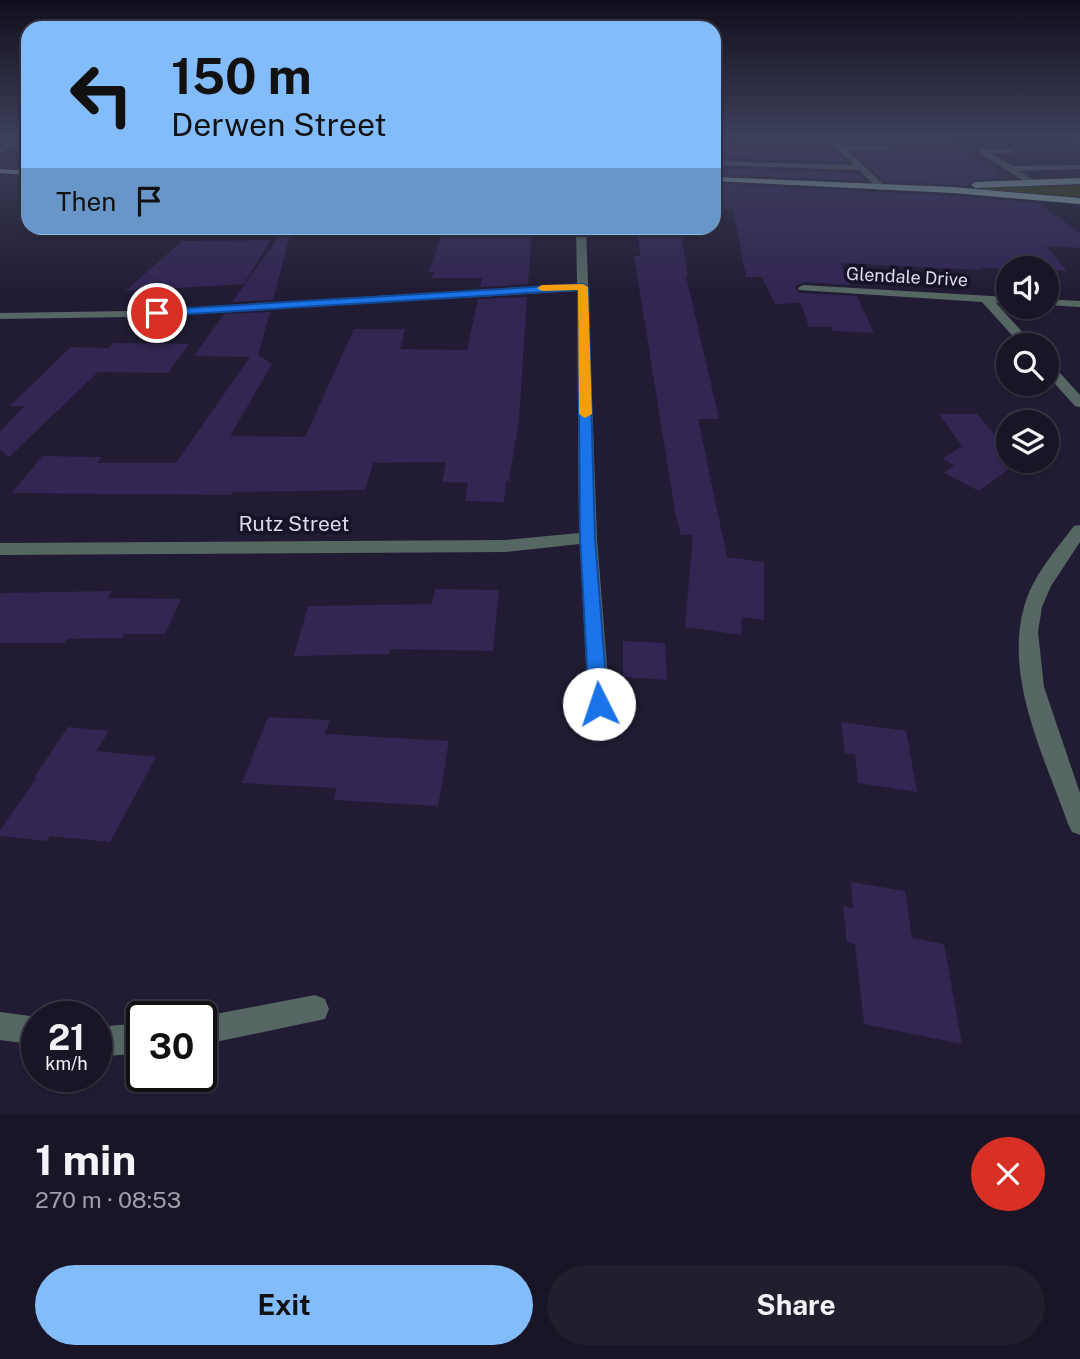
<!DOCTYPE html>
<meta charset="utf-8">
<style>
body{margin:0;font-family:"Public Sans",sans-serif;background:#221e2e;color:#f1f3f6;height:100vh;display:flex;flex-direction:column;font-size:26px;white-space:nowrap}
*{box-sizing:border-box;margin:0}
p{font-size:23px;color:#9f9fa7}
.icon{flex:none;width:38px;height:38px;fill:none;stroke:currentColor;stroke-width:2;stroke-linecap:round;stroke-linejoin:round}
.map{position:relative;height:1114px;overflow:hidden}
.details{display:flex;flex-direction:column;background:#191526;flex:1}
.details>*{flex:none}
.top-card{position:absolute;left:21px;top:21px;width:700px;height:214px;border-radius:21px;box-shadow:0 2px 5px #0004,0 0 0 2px #373443;background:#82bcfa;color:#111;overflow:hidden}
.tools{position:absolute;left:996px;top:256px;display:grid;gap:14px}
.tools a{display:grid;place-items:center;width:63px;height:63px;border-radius:50%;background:#191526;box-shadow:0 2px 5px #0004,0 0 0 2px #373443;font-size:35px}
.speed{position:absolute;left:21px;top:1001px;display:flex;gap:14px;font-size:35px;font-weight:700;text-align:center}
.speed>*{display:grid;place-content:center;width:91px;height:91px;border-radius:50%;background:#191526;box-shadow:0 2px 5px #0004,0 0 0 2px #373443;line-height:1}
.speed small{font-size:18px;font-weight:400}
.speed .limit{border:4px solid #111;border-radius:10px;background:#fff;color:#111}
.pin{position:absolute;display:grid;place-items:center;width:60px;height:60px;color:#fff;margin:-30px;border:4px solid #fff;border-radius:50%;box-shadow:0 2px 7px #0007}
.me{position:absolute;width:77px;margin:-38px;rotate:356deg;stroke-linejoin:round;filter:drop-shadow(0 0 5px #0008)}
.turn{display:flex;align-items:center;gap:24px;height:147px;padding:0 35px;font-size:32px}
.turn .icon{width:91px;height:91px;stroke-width:2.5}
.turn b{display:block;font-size:49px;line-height:60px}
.then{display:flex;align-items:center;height:66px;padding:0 35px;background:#0003;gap:14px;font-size:26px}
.round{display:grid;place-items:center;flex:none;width:74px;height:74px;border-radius:37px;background:#221e2e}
.headline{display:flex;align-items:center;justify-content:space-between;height:119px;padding:0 35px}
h1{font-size:42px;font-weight:700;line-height:52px}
.action{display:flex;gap:14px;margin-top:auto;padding:14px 35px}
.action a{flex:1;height:80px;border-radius:42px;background:#82bcfa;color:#111;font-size:28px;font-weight:700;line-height:80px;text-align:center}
.action a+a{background:#221e2e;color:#f1f3f6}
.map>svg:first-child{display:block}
.green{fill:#394110}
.building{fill:#322653}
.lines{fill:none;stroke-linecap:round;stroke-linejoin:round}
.minor{fill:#566663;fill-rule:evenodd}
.major{fill:#8cada7;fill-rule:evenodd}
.route{fill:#1a73e8;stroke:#114b97;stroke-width:2}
.slow{fill:#f59e0b}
.labels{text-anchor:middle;stroke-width:7;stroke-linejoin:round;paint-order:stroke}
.far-street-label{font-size:18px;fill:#dcd9ea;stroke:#181229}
.street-label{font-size:21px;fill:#dcd9ea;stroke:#181229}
</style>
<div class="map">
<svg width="1080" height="1114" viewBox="0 0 1080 1114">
<rect width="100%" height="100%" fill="#211c33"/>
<path class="green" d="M1080,185V197L981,189L984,188Z"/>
<g class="building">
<path d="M737,136H821L847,162L714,158V145H743Z"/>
<path d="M836,136H902L909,141H950L1003,178L975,179L969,186L884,181L854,153H889L894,144L843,143Z"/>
<path d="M714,168L858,173L866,181L714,174Z"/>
<path d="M714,184L953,196L1038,203L1080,233V248L1046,246L1067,271L1053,270L1054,273L1046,272V268H980L982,270L840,263L851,285L803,282L795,287L799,293L857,296L874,333L833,331L831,327H809L801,303L775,304L762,277H746L733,210L714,209Z"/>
<path d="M285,228H292L273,300L232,302Z"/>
<path d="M491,228H532L528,284L480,287L482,278H432L434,272H429L442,234H489Z"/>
<path d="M638,235L681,236L688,276H686L719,419H698L727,557L764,562V620L742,617L741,635L685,627L693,535H681L676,517L634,256H640Z"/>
<path d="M271,240L244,284L125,291L182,241Z"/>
<path d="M527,297L519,420L509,481H506L504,502L465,501L468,483L442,482L446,462L373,463L365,490L233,492L232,495L12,493L42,456L101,457L97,463H176L250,357L194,356L224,314L270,312L258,355L272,364L230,436L305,437L354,329H405L400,349L467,350L478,299Z"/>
<path d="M113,343L189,344L168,373L98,372L9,457L0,449V432L24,406H10L71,347L109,348Z"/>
<path d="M939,414H977L1008,451V460L1017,463L979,491L944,473L954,465L942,459L962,446Z"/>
<path d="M435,589L499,590L493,651L390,649L389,654L294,656L308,606L432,604Z"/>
<path d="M112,591L108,598L181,599L165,634H124L122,638L67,639L64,643H0V593Z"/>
<path d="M623,641L665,643L667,680L623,677Z"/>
<path d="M268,717L330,720L325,734L449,741L438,806L334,800L336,788L242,783Z"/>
<path d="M841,722L906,731L917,792L858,783L855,754L845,753Z"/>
<path d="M68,727L109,731L96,751L156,757L110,842L50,836L47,841L0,836V830L37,778H34Z"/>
<path d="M851,882L905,891L912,938L944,944L962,1044L864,1024L855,944L847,942L843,906L853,908Z"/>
</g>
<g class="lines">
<g class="minor">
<path d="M824,136H832L842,146H892L889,150H847L885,186V190H879L859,170L714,165V161L854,165Z"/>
<path d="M1068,136L1080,138V143Z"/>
<path d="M0,142L18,144L0,153V148L4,146H0Z"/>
<path d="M980,149H1015L1012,153H992L1012,166L1080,165V169L1019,171L1033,180L1030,185L980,153Z"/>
<path d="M576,228H586L597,538L610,704L606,710L599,712L592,710L588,704L580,544L506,552L0,555V543L506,540L579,533L577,291L131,317L0,319V313L131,311L577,284Z"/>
<path d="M803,285L1008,297V303H996L1034,345H1021L982,302L799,290L798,288Z"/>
<path d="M1046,299L1080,301V307L1046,305Z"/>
<path d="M1046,362L1051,363L1080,395V407L1075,406L1046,374Z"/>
<path d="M1080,525V542L1051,586L1042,607L1038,632L1044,687L1080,793V835L1072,832L1068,824C1045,758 1004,679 1024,607C1032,577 1055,551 1074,526Z"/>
<path d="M315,995L325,999L329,1009L325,1019L201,1045L200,1017Z"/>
<path d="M0,1012L38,1017L37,1045L0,1040Z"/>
<path d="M142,1023V1053L108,1056L96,1054V1024L108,1026Z"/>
</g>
<g class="major">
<path d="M0,169L28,171V175L0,173Z"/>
<path d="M714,177L953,187L1080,198V204L953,193L714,181Z"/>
<path d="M1080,178V184L975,188L971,185L975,182Z"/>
</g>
</g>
<linearGradient id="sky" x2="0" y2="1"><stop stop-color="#120f1c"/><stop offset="0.47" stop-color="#3d405b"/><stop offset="1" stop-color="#3d405b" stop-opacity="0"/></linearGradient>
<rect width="1080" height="292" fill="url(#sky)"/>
<path class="route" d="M583,284L588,287L595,538L608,704L605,709L599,711L592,709L589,704L580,538L578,290L157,316L152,313L157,310Z"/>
<path class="slow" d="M583,284L588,287L592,414L585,418L579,414L578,290L542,291L537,288L542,285Z"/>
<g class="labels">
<g class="far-street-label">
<text transform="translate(907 277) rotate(3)" y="6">Glendale Drive</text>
</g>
<g class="street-label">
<text x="294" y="531">Rutz Street</text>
</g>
</g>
</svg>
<div class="tools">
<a><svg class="icon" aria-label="sound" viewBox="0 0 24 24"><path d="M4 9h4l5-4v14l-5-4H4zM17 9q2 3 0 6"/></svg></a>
<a><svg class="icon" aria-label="search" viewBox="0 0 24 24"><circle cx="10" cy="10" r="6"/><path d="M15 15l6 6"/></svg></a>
<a><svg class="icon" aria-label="layers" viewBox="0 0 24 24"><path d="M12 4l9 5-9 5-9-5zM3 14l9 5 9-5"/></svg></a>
</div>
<div class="speed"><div>21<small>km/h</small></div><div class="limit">30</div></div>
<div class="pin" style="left:157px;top:313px;background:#d93025"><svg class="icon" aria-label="arrive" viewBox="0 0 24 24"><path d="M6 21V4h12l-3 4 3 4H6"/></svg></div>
<svg class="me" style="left:599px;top:704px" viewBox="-20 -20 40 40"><circle r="19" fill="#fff"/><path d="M0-13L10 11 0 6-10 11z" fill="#1a73e8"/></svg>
<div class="top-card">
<div class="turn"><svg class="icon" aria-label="left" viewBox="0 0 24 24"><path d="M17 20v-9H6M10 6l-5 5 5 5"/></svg><div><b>150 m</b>Derwen Street</div></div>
<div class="then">Then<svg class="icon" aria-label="arrive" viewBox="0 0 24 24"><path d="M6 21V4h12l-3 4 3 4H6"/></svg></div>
</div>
</div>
<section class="details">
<div class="headline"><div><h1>1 min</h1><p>270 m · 08:53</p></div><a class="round" style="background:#d93025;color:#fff"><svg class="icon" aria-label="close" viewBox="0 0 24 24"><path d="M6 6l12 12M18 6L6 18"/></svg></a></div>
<div class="action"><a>Exit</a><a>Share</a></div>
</section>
